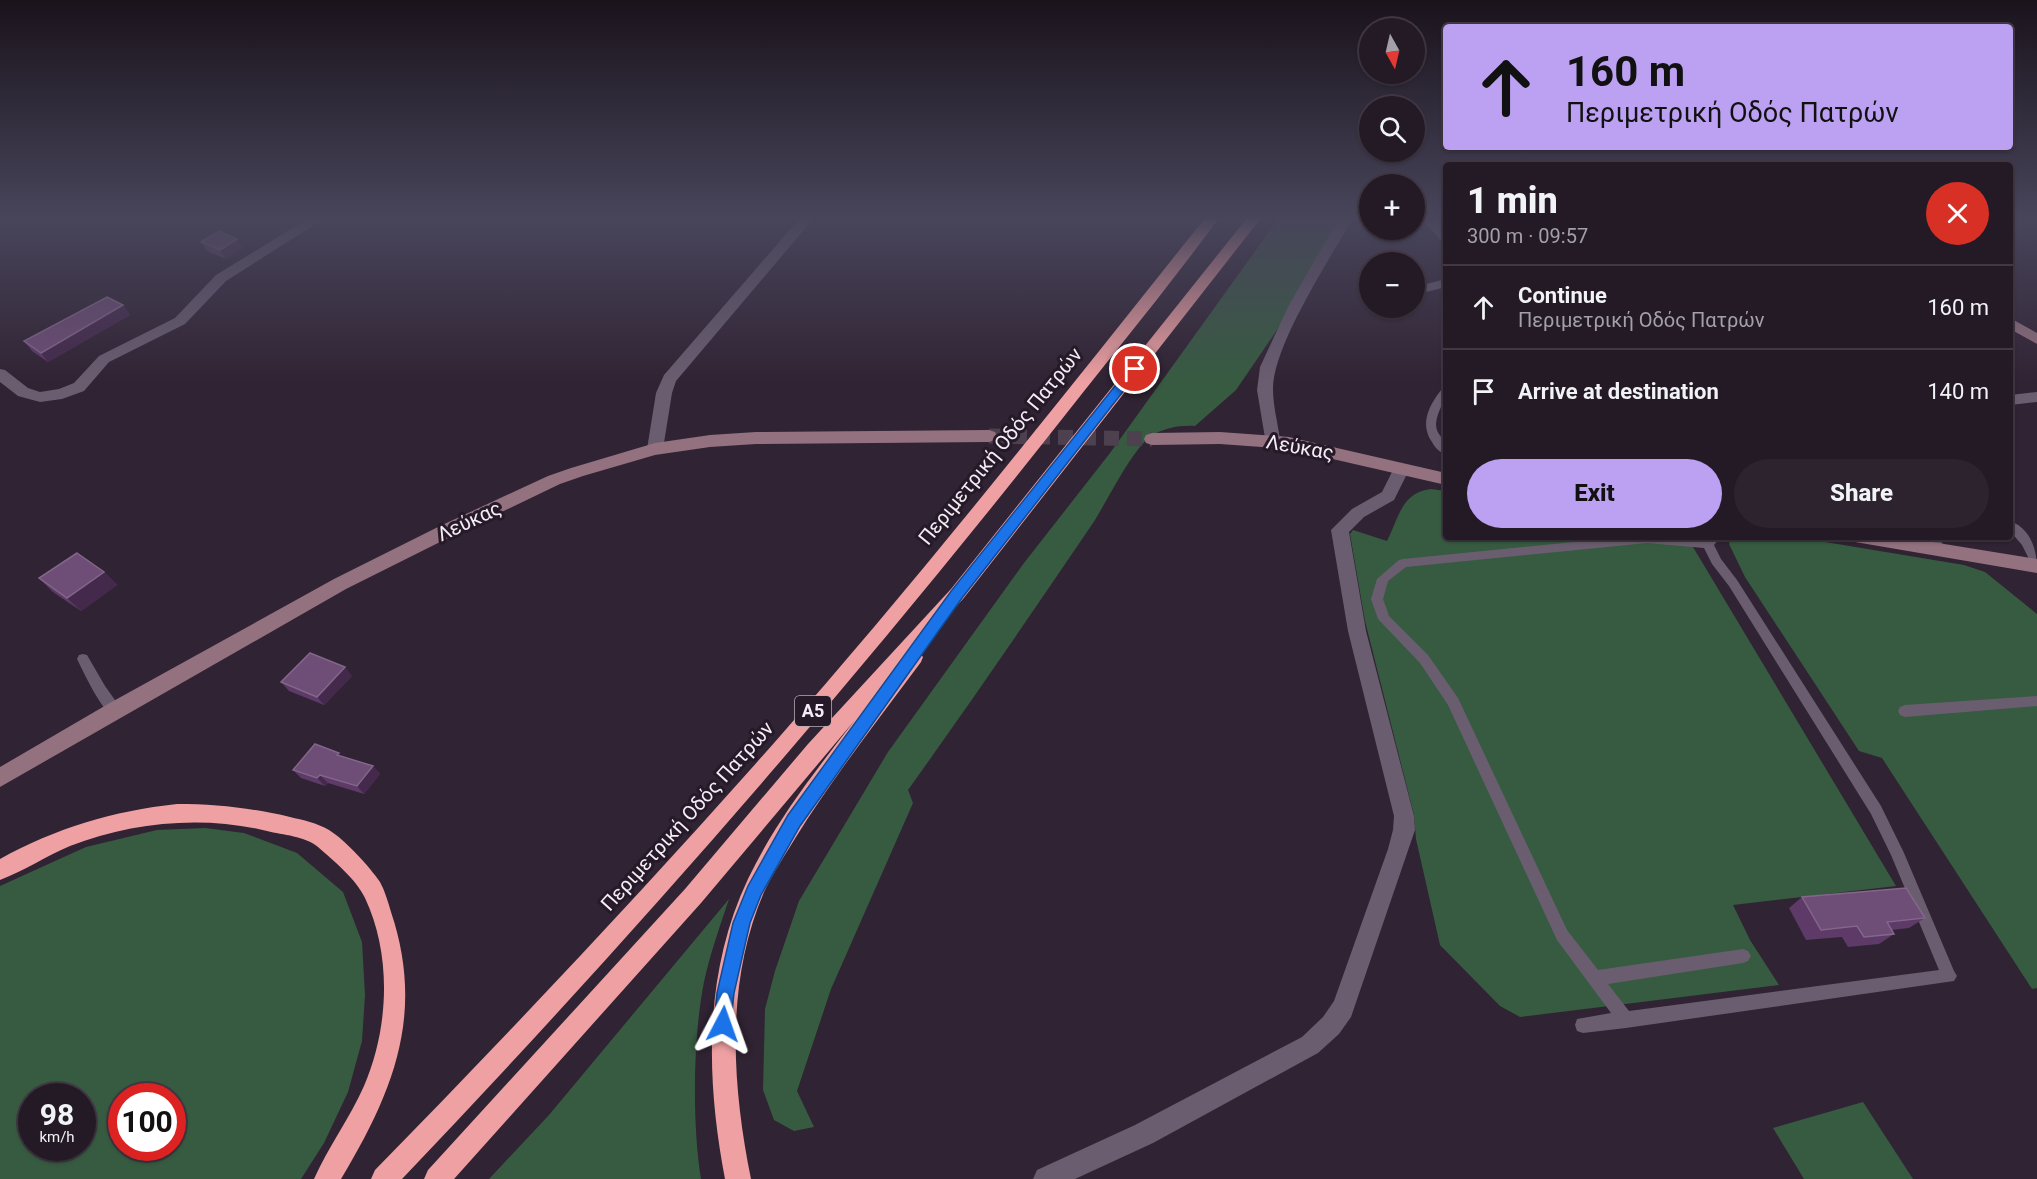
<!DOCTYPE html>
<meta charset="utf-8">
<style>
body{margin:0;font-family:Roboto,sans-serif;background:#2c232e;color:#f1f3f6;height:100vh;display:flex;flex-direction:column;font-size:22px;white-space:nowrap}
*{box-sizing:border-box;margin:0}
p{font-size:20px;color:#a3a1a7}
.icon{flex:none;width:33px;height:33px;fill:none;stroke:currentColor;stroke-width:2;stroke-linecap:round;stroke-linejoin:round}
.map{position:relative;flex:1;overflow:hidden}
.sheet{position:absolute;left:1443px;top:162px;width:570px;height:378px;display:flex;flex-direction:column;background:#241a26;border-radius:6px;box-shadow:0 2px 4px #0004,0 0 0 2px #413843}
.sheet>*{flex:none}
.banner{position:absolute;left:1443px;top:24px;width:570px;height:126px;border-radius:6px;box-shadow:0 2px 4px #0004,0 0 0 2px #413843;background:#bca0f2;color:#111;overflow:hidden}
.needle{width:39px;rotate:172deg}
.controls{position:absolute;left:1359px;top:18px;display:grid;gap:12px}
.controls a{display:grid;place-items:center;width:66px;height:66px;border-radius:50%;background:#241a26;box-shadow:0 2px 4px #0004,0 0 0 2px #413843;font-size:30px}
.speed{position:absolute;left:18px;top:1083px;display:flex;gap:12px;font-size:30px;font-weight:700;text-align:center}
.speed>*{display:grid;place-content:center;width:78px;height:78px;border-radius:50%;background:#241a26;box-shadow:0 2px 4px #0004,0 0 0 2px #413843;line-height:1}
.speed small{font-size:15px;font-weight:400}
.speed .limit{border:9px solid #d22;background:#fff;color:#111}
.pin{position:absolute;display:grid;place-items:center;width:51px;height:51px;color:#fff;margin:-26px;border:3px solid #fff;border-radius:50%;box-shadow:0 2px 6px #0007}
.me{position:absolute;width:66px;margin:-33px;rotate:4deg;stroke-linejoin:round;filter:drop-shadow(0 0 4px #0008)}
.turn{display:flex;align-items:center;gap:21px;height:126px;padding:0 24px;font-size:27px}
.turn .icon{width:78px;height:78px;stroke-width:2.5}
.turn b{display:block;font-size:42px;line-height:51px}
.round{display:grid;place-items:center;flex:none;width:63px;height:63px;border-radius:32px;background:#2c232e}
.head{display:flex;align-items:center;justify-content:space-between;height:102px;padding:0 24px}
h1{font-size:36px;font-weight:800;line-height:45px}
.action{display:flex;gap:12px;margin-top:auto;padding:12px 24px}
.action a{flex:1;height:69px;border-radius:36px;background:#bca0f2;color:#111;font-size:24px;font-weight:800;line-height:69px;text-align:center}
.action a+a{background:#2c232e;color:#f1f3f6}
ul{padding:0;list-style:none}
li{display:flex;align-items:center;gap:18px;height:84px;padding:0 24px;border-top:2px solid #413843}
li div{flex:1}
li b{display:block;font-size:22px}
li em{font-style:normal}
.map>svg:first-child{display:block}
.green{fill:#375b41;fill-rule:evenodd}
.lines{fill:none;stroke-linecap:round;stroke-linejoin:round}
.secondary-tunnel{stroke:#4d4150;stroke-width:15;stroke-dasharray:15 8;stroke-linecap:butt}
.lane{fill:#6b5d70;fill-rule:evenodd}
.street{fill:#6b5d70;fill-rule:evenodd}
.secondary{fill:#93717f;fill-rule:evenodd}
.highway{fill:#efa0a2;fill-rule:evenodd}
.wall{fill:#5d3a67}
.shaded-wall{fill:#44294c}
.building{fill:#6e4d76;stroke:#83668a;stroke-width:1.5}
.route{fill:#1a73e8;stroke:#114b97;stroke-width:1.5}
.labels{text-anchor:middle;stroke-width:6;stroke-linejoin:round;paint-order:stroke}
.shield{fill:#261a29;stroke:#b6adb9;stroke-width:1.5}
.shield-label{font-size:18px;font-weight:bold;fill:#f4ecf7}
.street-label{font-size:20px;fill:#f4ecf7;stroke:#261a29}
</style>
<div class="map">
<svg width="2037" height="1179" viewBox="0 0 2037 1179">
<rect width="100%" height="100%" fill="#302333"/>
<g class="green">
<path d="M1279,218H1339L1281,324L1236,390L1195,426C1181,425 1163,428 1151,436C1131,451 1108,500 1093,523C1032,613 971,702 908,790L913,803L831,989L797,1091L814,1127L794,1131L774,1120L763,1090L765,1009L775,971L799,901L888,752L1024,563L1110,453Z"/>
<path d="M1431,489L1446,491V537H1687L1896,886L1733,905L1750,940L1779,985L1520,1017L1500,1006L1440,945L1416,839L1414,815L1365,621L1350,534L1353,530L1387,541C1399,517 1402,492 1431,489Z"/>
<path d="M1731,537H1795L1964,565L1985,572L2037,614V988L2032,989L1882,758L1859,751L1745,577L1729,544Z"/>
<path d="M205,828L244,833L297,853L343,892L362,942L365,995L362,1041L348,1092L324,1143L301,1179H0V886L86,847L157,830ZM32,1096H82V1148H32ZM122,1096H172V1148H122Z"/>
<path d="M729,899C720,926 710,954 704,982C693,1037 692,1124 701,1179H489L549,1115Z"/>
<path d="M1863,1102L1913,1179H1804L1773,1128Z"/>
</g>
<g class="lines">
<path class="secondary-tunnel" d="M989,436L1152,439"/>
<g class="lane">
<path d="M1446,388C1446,402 1437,410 1436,424C1436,434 1443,437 1446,445C1447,448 1446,452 1446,455C1440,452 1435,448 1432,442C1419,423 1430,404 1442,389Z"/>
<path d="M2010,521C2030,528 2037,549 2037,568L2033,567L2022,545L2010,531Z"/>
<path d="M1623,537H1676L1705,539L1708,537H1721L1714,545L1721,559L1737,580L1881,806L1904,853L1954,971L1957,976L1954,981L1626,1028L1583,1033L1577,1031L1575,1025L1577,1019L1611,1013L1557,940L1448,705L1420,663L1378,619L1371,599L1377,579L1399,560L1403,559ZM1647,543L1704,548L1712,564L1729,586L1871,814L1891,855L1939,970L1629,1011L1608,984L1743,963L1748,961L1751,956L1748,951L1743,949L1598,970L1567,930L1458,698L1428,655L1389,616L1383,599L1388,581L1406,567Z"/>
<path d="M83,654L87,655L105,686L122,710L120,714C116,715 114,717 110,714C99,705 84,673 77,659L79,655Z"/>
<path d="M2037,696V706L1905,717L1900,715L1898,711L1900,707L1905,705Z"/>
</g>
<g class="street">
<path d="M309,218H325L226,281L185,324L109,362L84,391L62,399L40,402L18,396L0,382V369L5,370L28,388L40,392L59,389L74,383L99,356L175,318L216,275Z"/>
<path d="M800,218H814L676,381L672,393L663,449L661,453H649L647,449L656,393L664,375Z"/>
<path d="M1339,218H1353C1330,259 1273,345 1273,389C1273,406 1278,424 1280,440L1278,444H1266L1257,390L1260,367L1289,305Z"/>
<path d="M1421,218H1435L1446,230V242L1441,241Z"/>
<path d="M1446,279V287L1414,295V287Z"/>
<path d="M2037,392V402L2010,405V395Z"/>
<path d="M1401,464L1407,466L1409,470L1394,500L1364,517L1349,532L1366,631L1414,816L1415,830L1351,1017L1339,1034L1318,1053L1153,1143L1075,1179H1033L1037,1170L1135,1125L1302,1037L1323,1017L1334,1001L1388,849L1393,830L1394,816L1348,631L1331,530L1352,509L1382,492L1395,466Z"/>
<path d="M1918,537H1937L1947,549L1944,554C1932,557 1924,547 1918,537Z"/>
</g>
<g class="secondary">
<path d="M2010,318L2037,333V344L2010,329Z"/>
<path d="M989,430L995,432L997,436L995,440L989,442L756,444L710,447L655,455L583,476L560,484L452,536L346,589L0,787V767L108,704L334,579L440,526L548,476L571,468L655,443L710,435L756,432Z"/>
<path d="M1220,432L1289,437L1446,473V485L1289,449L1220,444L1152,445L1146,443L1144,439L1146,435L1152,433Z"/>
<path d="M1852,537H1901L2037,559V573L1861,543L1855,542Z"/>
</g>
<g class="highway">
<path d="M1205,218H1219C1164,293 1104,365 1047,438C843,696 629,941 402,1179H371L375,1170C511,1031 645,889 774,743C924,573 1064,395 1205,218Z"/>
<path d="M1247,218H1261L963,599L917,650L923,657L921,662C878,720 834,776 796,837C785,855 773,873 764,892C725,983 732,1085 751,1179H725C706,1079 703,974 748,879C775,822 816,770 855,720L701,903L454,1179H424L428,1170L685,889L808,744L951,589Z"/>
<path d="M177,804C216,804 252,808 290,817C303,820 317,823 329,830C344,839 370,867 380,882C385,891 388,902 391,912C425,1013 394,1091 341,1179H314C328,1147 350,1118 364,1086C389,1028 392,955 365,898C356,879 334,861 318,847C305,836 283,835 267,831C203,815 131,822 70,846C46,856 24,871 0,880V859C56,828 113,811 177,804Z"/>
</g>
</g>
<g class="wall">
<path d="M201,242L243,248L226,259L207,251Z"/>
<path d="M123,305L130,315L48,362L32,351L24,341Z"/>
<path d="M104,572L117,585L81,611L53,592L39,578Z"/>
<path d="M352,676L324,705L289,691L281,682Z"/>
<path d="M342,756L373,766L380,774L364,794L328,783L325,786L301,778L293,770Z"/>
<path d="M1802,897L1925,918L1909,928L1892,930L1894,934L1879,944L1848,947L1842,937L1806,940L1789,908Z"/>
</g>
<g class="shaded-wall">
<path d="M237,239L243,248L226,259L220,250Z"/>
<path d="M123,305L130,315L48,362L41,353Z"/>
<path d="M104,572L117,585L81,611L67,598Z"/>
<path d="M345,667L352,676L324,705L317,697Z"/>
<path d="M373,766L380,774L364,794L357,786Z"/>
<path d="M320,775L328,783L325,786L317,778Z"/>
</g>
<g class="building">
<path d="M219,231L237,239L220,250L201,242Z"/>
<path d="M107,297L123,305L41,353L24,341Z"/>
<path d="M77,553L104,572L67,598L39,578Z"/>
<path d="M310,653L345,667L317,697L281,682Z"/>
<path d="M315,744L339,753L337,755L373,766L357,786L320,775L317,778L293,770Z"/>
<path d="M1906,888L1925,918L1887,922L1894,934L1864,937L1857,926L1821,930L1802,897Z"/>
</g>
<linearGradient id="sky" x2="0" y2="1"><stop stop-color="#1a131c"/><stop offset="0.57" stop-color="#48455b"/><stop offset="1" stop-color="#48455b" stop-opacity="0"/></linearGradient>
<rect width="2037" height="383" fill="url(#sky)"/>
<path class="route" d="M1135,365L1141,369L1139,371L962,598L800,826L761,895L750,923L734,993L730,1030L723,1033L717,1030L714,1024L717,993L733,923L748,886L788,815L952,590L1131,366Z"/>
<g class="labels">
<rect class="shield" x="795" y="696" width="36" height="30" rx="4.5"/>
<g class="shield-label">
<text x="813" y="717">Α5</text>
</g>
<g class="street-label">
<text transform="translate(1000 446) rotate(-51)" y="7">Περιμετρική Οδός Πατρών</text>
<text transform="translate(1300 447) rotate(10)" y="7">Λεύκας</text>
<text transform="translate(469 521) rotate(-25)" y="7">Λεύκας</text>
<text transform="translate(687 816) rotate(-48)" y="7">Περιμετρική Οδός Πατρών</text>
</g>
</g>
</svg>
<div class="controls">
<a><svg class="needle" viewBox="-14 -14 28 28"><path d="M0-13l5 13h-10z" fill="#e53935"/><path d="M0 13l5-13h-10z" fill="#a3a1a7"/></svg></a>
<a><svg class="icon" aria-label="search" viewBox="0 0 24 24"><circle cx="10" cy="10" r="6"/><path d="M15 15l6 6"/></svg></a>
<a>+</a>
<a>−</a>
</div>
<div class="speed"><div>98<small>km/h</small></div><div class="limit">100</div></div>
<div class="pin" style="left:1135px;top:369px;background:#d93025"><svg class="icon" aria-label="arrive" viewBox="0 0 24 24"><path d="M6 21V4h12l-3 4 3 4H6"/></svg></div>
<svg class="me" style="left:723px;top:1024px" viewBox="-20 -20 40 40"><path d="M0-17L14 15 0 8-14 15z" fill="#1a73e8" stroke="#fff" stroke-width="4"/></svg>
<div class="banner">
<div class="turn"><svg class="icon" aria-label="ahead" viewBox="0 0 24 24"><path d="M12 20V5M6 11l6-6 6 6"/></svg><div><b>160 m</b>Περιμετρική Οδός Πατρών</div></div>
</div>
<section class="sheet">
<div class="head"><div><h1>1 min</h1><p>300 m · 09:57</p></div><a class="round" style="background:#d93025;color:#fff"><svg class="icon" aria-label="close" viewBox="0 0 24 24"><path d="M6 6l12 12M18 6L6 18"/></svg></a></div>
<ul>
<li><svg class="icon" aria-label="ahead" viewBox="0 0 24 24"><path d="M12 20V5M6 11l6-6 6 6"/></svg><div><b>Continue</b><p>Περιμετρική Οδός Πατρών</p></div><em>160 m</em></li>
<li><svg class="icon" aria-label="arrive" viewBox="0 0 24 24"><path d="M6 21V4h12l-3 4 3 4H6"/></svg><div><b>Arrive at destination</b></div><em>140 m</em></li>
</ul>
<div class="action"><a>Exit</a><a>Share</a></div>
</section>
</div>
